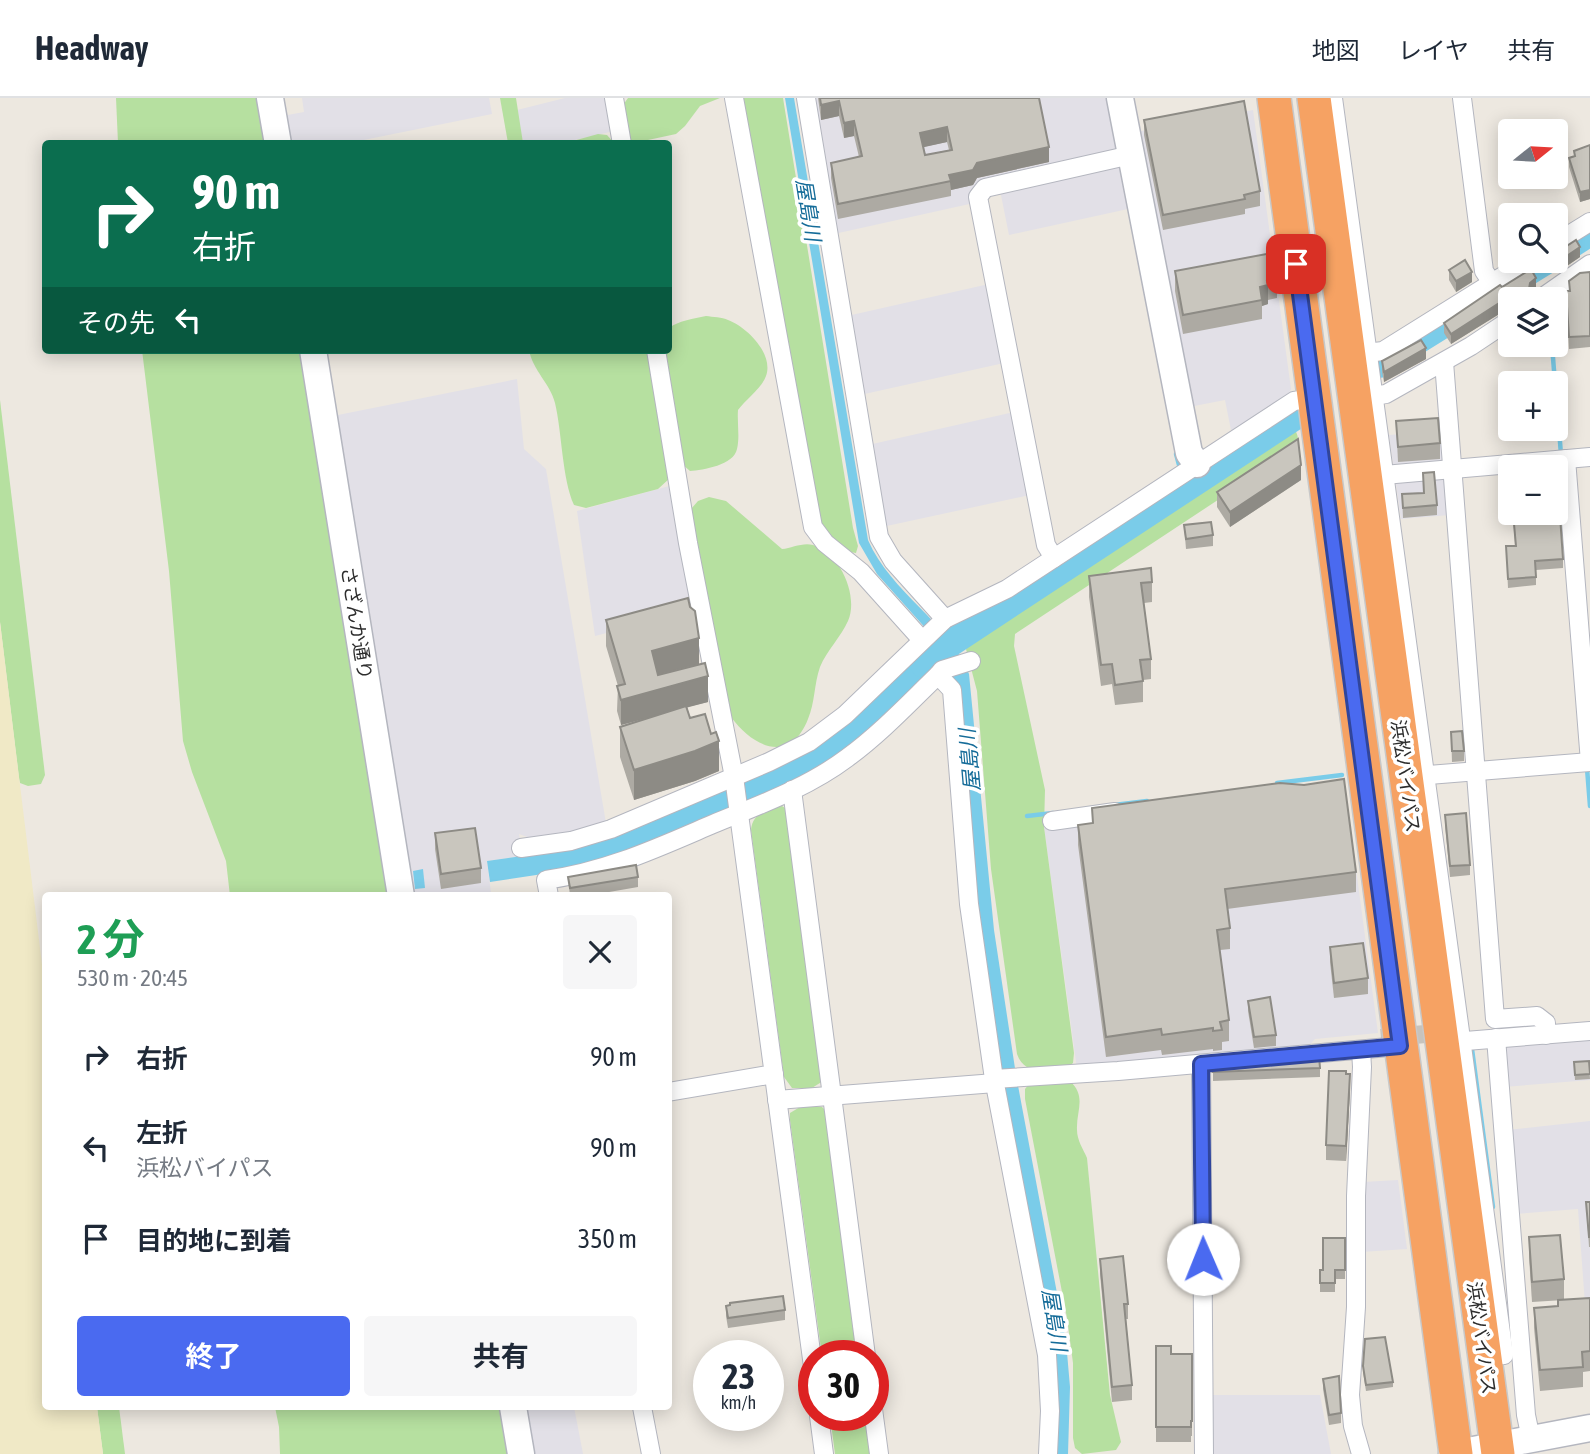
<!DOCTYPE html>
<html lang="ja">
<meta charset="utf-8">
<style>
body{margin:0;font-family:"Asap Condensed","Noto Sans JP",sans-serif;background:#f6f6f7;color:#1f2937;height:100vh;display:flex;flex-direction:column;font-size:26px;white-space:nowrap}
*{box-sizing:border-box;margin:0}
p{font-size:23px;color:#747a83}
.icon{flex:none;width:38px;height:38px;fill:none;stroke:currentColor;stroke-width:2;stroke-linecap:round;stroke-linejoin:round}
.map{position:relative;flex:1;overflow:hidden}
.drawer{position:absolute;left:42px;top:794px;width:630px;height:518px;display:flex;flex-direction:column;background:#fff;border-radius:7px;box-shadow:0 4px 18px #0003}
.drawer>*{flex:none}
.banner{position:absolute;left:42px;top:42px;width:630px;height:214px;border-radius:7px;box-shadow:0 4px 18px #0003;background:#0b6e4f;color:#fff;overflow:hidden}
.needle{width:46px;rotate:72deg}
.tools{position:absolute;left:1498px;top:21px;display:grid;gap:14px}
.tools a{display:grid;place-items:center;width:70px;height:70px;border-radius:7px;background:#fff;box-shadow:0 4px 18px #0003;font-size:35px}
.speed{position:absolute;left:693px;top:1242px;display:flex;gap:14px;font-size:35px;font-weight:700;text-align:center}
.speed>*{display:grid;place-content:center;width:91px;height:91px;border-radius:50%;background:#fff;box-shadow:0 4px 18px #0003;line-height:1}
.speed small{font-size:18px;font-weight:400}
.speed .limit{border:10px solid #d22;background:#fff;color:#111}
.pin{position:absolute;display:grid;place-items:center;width:60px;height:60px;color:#fff;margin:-30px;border-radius:14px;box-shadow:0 4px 10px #0006}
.me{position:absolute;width:77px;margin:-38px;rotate:359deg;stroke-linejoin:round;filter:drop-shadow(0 0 5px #0008)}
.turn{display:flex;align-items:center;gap:24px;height:147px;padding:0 35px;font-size:32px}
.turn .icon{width:91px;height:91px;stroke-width:2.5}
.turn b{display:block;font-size:49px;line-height:60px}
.then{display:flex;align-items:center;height:66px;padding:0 35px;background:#0003;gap:14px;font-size:26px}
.round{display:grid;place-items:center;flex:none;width:74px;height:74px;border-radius:7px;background:#f6f6f7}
.summary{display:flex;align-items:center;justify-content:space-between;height:119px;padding:0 35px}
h1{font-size:42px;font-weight:700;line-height:52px;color:#1e9e55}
.action{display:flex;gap:14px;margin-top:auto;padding:14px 35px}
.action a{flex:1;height:80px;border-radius:7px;background:#4a6af0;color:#fff;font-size:28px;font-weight:700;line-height:80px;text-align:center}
.action a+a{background:#f6f6f7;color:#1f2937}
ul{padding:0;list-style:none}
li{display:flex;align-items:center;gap:21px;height:91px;padding:0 35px}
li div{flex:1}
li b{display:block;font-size:26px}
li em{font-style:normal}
header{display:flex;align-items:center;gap:42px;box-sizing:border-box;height:98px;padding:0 35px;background:#fff;border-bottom:2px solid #e0e1e3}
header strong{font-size:33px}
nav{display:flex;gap:38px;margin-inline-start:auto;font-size:24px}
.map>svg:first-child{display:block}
.industrial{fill:#e2e0e7}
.green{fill:#b6e0a0}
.sand{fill:#f0e9c6}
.water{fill:#7acce9}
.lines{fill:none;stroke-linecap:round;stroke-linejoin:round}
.stream{stroke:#7acce9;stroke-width:4.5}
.river{stroke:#7acce9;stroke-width:28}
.street-tunnel{stroke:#c7c3bc;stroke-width:18;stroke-dasharray:18 9;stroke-linecap:butt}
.street-casing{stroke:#b4b6bf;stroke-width:20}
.secondary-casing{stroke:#b4b6bf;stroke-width:29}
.highway-casing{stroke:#c8c8c8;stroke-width:36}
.street{stroke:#fff;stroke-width:18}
.secondary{stroke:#fff;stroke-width:26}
.highway{stroke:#f6a263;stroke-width:33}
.wall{fill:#adaaa3;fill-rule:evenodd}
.shaded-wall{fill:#8d8b85}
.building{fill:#c9c6be;stroke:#8d8b85;stroke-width:2;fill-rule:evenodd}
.route-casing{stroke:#30459c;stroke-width:18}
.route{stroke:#4a6af0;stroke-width:12}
.labels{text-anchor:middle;stroke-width:7;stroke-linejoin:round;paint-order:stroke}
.street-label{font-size:19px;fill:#2d2d2d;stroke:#fff}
.water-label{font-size:21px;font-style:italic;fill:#156c99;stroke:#fff}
</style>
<header>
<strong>Headway</strong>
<nav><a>地図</a><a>レイヤ</a><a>共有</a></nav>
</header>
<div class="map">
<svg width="1590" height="1356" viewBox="0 0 1590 1356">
<rect width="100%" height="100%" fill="#ede8e0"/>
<g class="industrial">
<path d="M302,0H489L492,16L344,46L287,45L282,18L304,14Z"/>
<path d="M565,0H609L614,33L562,45H523L517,12Z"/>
<path d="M812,0H1107L1117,54L980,85L974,105L834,136Z"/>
<path d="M1253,12L1291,291L1287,300L1232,337L1225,302L1189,309L1136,34Z"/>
<path d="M1119,66L1128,111L1009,137L1000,92Z"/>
<path d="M989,186L1004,265L860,297L847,218Z"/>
<path d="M517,281L524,351L546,371L606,725L589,731L533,741L519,736L523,758L487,763L491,795L477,798H410L333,318Z"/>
<path d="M1014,314L1030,397L882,429L868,347Z"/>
<path d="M1443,333L1446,368L1394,372L1389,337Z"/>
<path d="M1446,374L1450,417L1401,421L1395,379Z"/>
<path d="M673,387L695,512L595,538L577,413Z"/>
<path d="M1345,689L1378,935L1315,941L1305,952L1077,971L1044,729Z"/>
<path d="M1590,939V982L1504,989L1501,946Z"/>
<path d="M1590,1023V1206H1585L1578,1111L1515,1116L1508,1032Z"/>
<path d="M1398,1082L1407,1151L1361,1154L1363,1084Z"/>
<path d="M1209,1297H1320L1331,1356H1210Z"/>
<path d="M522,1309H574L583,1356H531Z"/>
</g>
<g class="green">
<path d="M116,0H258L266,45H118Z"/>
<path d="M500,0H516L523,45H508Z"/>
<path d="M628,0H720L700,8L685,28L676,36L634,45L629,42L623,7Z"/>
<path d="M740,0H783L853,430L858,448L856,455C841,453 828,438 819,426Z"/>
<path d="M598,36L607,37L615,46H562Z"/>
<path d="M706,218C713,219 722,219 728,222C747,229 774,256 766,278C762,290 746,301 738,312C737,325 740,339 737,351C734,367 703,372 690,373L682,366L662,252H668L669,230C680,222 693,221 706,218Z"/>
<path d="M142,252H301L389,798H230L226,763L192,674L183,643L169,473Z"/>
<path d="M529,252H555L560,256L579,252H650L670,380L658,391L586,410L574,407C562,381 562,334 555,305C550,285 533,273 529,252Z"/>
<path d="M0,302L45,677L41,686L28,688L20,685L19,680L0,524Z"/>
<path d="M1288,331L1295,332C1299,339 1299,345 1295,351L1015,536L1014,548L1045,692L1044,729L1074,955L1073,965L1067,970C1047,971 1025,979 1017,956L991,771L977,593L966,551L973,538Z"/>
<path d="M709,399L726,403L782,451C792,450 803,444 813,447C840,455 859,498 848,523C841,539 827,552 820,569C814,586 815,605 808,621C790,667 753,649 731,619L694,444L691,411L698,403Z"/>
<path d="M782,708L788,712L823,983L812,990H792L784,979L751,732C752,716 767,710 782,708Z"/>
<path d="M1070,983C1087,999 1076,1013 1077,1032C1077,1042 1083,1051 1087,1060L1110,1297L1121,1344L1116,1352L1082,1356L1075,1350L1073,1340V1265L1067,1220L1025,1001V991L1030,985Z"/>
<path d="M814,1008L822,1009L827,1014L861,1258H822L790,1022V1015L800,1009Z"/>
<path d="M97,1309H119L125,1356H103Z"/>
<path d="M275,1309H502L510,1356H280L279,1329Z"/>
<path d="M830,1318H868L873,1356H835Z"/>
</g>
<path class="sand" d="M0,524L46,899V1309H97L103,1356H0Z"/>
<g class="water">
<path d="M785,0H794L868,442C891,495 948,523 969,576L994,832L1016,977L1066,1243L1070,1289L1068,1356H1055L976,803L959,596L947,565L863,639L802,680L621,757L576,771L490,784L487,763L572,751L593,745L772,672L928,533L877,476L859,445Z"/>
<path d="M423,771L425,790L415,791L413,773Z"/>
</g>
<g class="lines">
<g class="stream">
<path d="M1552,247L1555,285"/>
<path d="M1556,292L1561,357"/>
<path d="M1176,356L1179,367"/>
<path d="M1182,387L1183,391"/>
<path d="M1587,670L1590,708"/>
<path d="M1277,685L1342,677"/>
<path d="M1114,707L1147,703"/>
<path d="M1027,718L1053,715"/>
<path d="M1472,951L1493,1109"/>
</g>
<g class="river">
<path d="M1556,156L1590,134"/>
<path d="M1379,266L1545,163"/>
<path d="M924,566L947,547L1295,318"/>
</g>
<path class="street-tunnel" d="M1381,940L1447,934"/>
<g class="street-casing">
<g id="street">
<path d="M614,0L622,46"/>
<path d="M734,0L813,429L825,445L861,474L922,542"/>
<path d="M806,0L879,439L893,463L945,521"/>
<path d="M1333,0L1504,1257"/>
<path d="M1462,0L1484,173L1492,185"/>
<path d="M1556,145L1590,124"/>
<path d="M1540,201L1590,166"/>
<path d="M656,252L688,445L734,679L814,1276"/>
<path d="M1357,256L1383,253L1527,163"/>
<path d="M1444,264L1495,921L1537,918L1546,925V937"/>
<path d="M1374,298L1386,296L1471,248L1510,222"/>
<path d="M1566,361L1590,664"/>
<path d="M1384,377L1590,359"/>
<path d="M1054,460L1046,447L978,99L985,90L1131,57"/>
<path d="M938,577L942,572L971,563"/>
<path d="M1416,678L1590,664"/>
<path d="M792,692L866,1258"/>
<path d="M1052,723L1115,714"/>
<path d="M521,750L571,743L611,731L769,664L809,644L845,617L945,521L1007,491L1294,303L1314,300"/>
<path d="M549,798L546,782C608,773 657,750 713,726C759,707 807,690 847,660C880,636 909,605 938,577L952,592L969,806L994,981L1047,1257L1050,1313L1048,1356"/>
<path d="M1496,940L1526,1317L1531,1341"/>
<path d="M1453,944L1590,933"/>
<path d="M1361,952L1362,969L1356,1098V1209L1350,1297L1353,1328L1361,1356"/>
<path d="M1201,966L1204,1356"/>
<path d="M994,981L1118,973L1400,948"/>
<path d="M668,994L774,976"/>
<path d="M777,1002L995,985"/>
<path d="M642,1309L651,1356"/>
<path d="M873,1311L879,1356"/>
<path d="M819,1318L824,1356"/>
</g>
</g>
<g class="secondary-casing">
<g id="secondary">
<path d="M270,0L278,46"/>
<path d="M1120,0L1189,355L1197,366"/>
<path d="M313,252L401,798"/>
<path d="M513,1309L521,1356"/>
<path d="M1452,1356L1590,1330"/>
</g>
</g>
<g class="highway-casing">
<g id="highway">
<path d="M1274,0L1456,1356"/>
<path d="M1314,0L1498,1356"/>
</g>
</g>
<use href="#street" class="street"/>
<use href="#secondary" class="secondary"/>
<use href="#highway" class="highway"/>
</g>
<g class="wall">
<path d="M818,0H1039L1049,64L977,80L973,87L951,92V98L838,121L831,80V65L859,59L854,38L844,40L839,18L821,22ZM947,44L949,52L925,57L923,49Z"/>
<path d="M1144,22L1260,93V108L1245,111V116L1163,132L1144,37Z"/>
<path d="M1590,47V101L1580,104L1569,69V60L1574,58V53Z"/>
<path d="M1556,155L1580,159L1558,174L1553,167V163H1556Z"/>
<path d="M1449,172L1472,184L1456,194L1449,182Z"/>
<path d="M1175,173L1277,181V200L1268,202V206L1262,208V221L1183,236L1175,193Z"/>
<path d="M1590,174V249L1569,251L1566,193H1569V183Z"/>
<path d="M1502,189L1536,190L1530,196L1510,201V212L1504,213L1451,246L1444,235V225Z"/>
<path d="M1426,261L1384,284L1382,274V263Z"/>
<path d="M1396,323L1440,345V361L1398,364Z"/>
<path d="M1423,375L1437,407V417L1403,420L1402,396L1424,395Z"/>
<path d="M1301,382L1230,429L1217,409V394Z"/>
<path d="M1513,415H1556L1563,461V470L1536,472V487L1508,490L1506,448H1515Z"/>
<path d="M1184,427L1213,437V448L1186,451Z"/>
<path d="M1089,478L1152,484V504L1144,505L1151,561V581L1143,582V604L1115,607L1112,586L1101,588L1089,499Z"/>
<path d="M606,522L699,566L708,604L687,609L690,620L719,673L695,683L634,702L620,659V629L651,619L621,627L617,613L618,588L606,548Z"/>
<path d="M1451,634L1464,653V663L1452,664Z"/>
<path d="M1092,710L1356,774V794L1227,811L1230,830V851L1220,852L1229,922V943L1222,944V952L1213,953V951L1162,957L1161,952L1106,959L1078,747V727L1092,725Z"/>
<path d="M1445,717L1470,767V777L1450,779L1445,727Z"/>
<path d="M435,735L481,770V785L441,791L435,751Z"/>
<path d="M568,779H638V789L586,798H570Z"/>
<path d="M1330,849L1368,880V896L1334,900L1330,864Z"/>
<path d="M1248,903L1276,937V948L1254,950L1248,913Z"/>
<path d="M1589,963L1590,981L1575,982L1574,964Z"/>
<path d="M1213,967L1320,970V979L1213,983Z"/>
<path d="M1350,991L1346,1063L1326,1062V1047Z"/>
<path d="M1586,1104H1590V1149H1589Z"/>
<path d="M1529,1139L1564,1181V1202L1532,1204L1529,1159Z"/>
<path d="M1345,1140V1181H1335V1194H1320V1172H1323Z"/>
<path d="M1100,1161L1128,1206V1221H1126L1132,1287V1302L1112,1304L1100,1176Z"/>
<path d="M1590,1200V1273L1583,1274V1289L1540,1293L1534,1230V1210L1558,1208Z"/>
<path d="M730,1207L785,1212V1222L728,1230L726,1218V1208Z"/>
<path d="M1365,1241L1393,1284V1289L1366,1293L1363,1274Z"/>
<path d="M1156,1248L1171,1256H1192V1338H1191V1344H1156Z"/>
<path d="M1323,1281L1341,1315V1325L1329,1327L1323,1291Z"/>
</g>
<g class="shaded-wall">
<path d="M839,3V18L821,22V7Z"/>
<path d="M854,23V38L844,40V25Z"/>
<path d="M947,29V44L920,50V35Z"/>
<path d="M1049,49V64L977,80L973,87L951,92L949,77L977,65Z"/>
<path d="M1590,92V101L1580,104V94Z"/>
<path d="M1580,149V159L1558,174V164Z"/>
<path d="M1472,174V184L1456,194V183Z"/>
<path d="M1536,180V190L1530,196L1529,201H1513Z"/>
<path d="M1268,187V206L1262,208L1260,189Z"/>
<path d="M1504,202V213L1451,246V236Z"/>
<path d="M1426,250V261L1384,284V274Z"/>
<path d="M1301,367V382L1230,429V414Z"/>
<path d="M699,540V566L652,578V553Z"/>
<path d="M708,578V604L621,627V602Z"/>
<path d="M719,643V673L695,683L634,702V672Z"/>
<path d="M1350,976V991L1346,1063V1048Z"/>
</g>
<g class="building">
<path d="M820,0H1039L1049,49L977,65L973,72L949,77L951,83L838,106L831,65L862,58L854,23L844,25L839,3L821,7ZM947,29L952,52L925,57L920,35Z"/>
<path d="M1244,3L1260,93L1244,97L1245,101L1163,117L1144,22Z"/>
<path d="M1590,47V92L1580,94L1569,60L1575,58L1574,53Z"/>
<path d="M1576,142L1580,149L1558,164L1556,160V155Z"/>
<path d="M1272,155L1277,181L1267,183L1268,187L1260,189L1262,202L1183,217L1175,173Z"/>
<path d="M1465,162L1472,174L1456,183L1449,172Z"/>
<path d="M1531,171L1536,180L1530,185L1529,191L1513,201L1504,202L1451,236L1444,225L1500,187L1502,189Z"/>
<path d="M1590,174V238L1569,239L1566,193H1570L1569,183L1580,175Z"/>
<path d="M1421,242L1426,250L1384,274L1382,263Z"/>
<path d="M1438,320L1440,345L1398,349L1396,323Z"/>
<path d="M1298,341L1301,367L1230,414L1217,394Z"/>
<path d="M1434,374L1437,407L1403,410L1402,396L1424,395L1423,375Z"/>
<path d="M1556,403H1559L1563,461L1535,463L1536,479L1508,481L1506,448H1516L1513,415H1556Z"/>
<path d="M1211,424L1213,437L1186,441L1184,427Z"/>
<path d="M1151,470L1152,484L1141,485L1151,561L1140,562L1143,583L1115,587L1112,566L1101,567L1089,478Z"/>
<path d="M688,500L690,509L695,513L699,540L652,553L658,577L705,565L708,578L621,602L617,588L625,586L606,522Z"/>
<path d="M686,608L690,620L705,616L711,636L716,634L719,643L695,653L634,672L620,629Z"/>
<path d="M1462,633L1464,653H1452L1451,634Z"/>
<path d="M1344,681L1356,774L1225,791L1230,830L1217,832L1229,922L1220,924L1222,932L1213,933V930L1162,937L1161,931L1106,939L1078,727L1093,725L1092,710L1280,685L1304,687Z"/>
<path d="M1466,715L1470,767L1450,768L1445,717Z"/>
<path d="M475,730L481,770L441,776L435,735Z"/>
<path d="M636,767L638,779L570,790L568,779Z"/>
<path d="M1363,845L1368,880L1334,885L1330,849Z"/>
<path d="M1270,899L1276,937L1254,939L1248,903Z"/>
<path d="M1319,958L1320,970L1213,974V967Z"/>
<path d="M1589,963L1590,976L1575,977L1574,964Z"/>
<path d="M1329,973H1346V976H1350L1346,1048L1326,1047Z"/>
<path d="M1586,1104H1590V1139H1589Z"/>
<path d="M1560,1137L1564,1181L1532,1184L1529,1139Z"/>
<path d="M1323,1140H1345V1172H1335V1185H1320V1172H1323Z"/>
<path d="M1123,1158L1128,1206H1124L1132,1287L1112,1289L1100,1161Z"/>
<path d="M783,1198L785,1212L728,1220L726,1208L730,1207V1205Z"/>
<path d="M1590,1200V1253L1582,1254L1583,1269L1540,1272L1534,1210L1558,1208V1202Z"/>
<path d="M1385,1239L1393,1284L1366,1287L1363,1268L1365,1241Z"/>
<path d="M1156,1248H1171V1256H1192V1323H1191V1329H1156Z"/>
<path d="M1339,1278L1341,1315L1329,1317L1323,1281Z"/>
</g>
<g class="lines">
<g class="route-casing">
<path id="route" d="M1203,1161L1201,966L1400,948L1296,166"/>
</g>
<use href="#route" class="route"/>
</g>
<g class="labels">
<g class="street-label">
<text transform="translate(357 525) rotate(81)" y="7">さざんか通り</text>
<text transform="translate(1406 678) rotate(82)" y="7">浜松バイパス</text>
<text transform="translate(1482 1240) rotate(82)" y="7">浜松バイパス</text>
</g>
<g class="water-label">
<text transform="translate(808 112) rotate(81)" y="7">屋島川</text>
<text transform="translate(970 662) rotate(-95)" y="7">屋島川</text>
<text transform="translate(1054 1222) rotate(81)" y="7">屋島川</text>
</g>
</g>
</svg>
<div class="tools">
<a><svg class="needle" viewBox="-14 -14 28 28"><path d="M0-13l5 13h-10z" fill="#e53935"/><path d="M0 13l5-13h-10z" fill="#747a83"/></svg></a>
<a><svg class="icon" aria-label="search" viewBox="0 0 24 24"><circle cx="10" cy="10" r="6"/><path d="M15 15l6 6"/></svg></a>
<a><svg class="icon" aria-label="layers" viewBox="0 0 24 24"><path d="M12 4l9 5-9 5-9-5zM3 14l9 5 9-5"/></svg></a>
<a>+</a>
<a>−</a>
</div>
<div class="speed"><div>23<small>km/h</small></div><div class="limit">30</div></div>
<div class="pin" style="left:1296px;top:166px;background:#d93025"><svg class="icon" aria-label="arrive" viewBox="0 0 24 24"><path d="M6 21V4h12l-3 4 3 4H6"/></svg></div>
<svg class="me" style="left:1203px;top:1161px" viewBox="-20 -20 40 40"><circle r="19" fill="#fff"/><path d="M0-13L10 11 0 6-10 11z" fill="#4a6af0"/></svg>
<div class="banner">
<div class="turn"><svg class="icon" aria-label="right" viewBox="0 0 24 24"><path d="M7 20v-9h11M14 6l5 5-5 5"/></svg><div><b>90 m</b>右折</div></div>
<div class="then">その先<svg class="icon" aria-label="left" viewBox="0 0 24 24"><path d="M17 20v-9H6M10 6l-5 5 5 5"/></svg></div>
</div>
<section class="drawer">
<div class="summary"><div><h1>2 分</h1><p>530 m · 20:45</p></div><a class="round"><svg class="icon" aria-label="close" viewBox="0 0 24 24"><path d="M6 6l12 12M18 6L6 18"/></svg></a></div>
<ul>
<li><svg class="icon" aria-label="right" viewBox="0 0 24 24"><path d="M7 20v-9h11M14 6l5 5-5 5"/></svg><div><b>右折</b></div><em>90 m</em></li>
<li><svg class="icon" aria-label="left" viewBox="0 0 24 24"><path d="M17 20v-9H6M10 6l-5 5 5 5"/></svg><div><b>左折</b><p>浜松バイパス</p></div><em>90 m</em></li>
<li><svg class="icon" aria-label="arrive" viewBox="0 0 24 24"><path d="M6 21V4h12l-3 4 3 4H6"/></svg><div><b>目的地に到着</b></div><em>350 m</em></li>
</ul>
<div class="action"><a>終了</a><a>共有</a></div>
</section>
</div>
